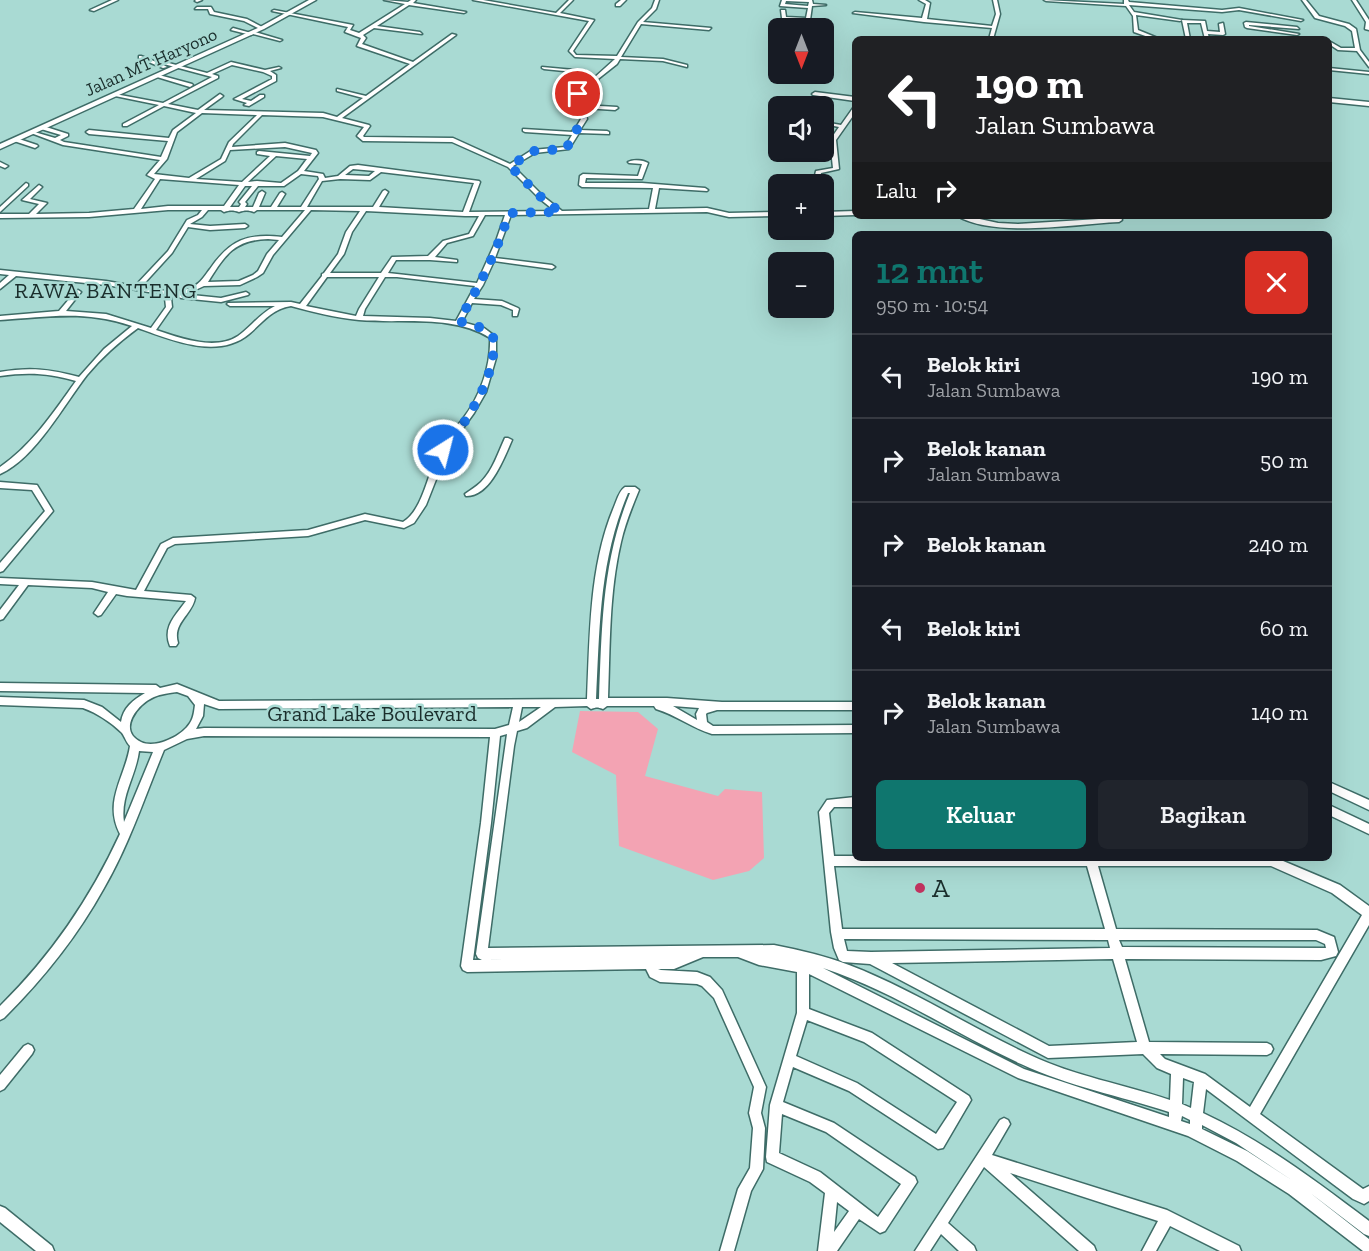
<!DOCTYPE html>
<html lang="id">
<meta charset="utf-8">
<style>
body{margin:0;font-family:"Zilla Slab",serif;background:#20242c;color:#f1f3f6;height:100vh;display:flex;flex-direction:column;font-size:22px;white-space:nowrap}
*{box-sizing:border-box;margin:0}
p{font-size:20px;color:#9ea1a6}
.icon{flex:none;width:33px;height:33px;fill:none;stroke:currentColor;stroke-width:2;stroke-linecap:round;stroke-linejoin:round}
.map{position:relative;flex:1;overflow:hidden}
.details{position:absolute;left:852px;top:231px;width:480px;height:630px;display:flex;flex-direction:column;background:#171b24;border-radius:9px;box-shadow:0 6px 24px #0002}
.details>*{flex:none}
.banner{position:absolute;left:852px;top:36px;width:480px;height:183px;border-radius:9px;box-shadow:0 6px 24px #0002;background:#202124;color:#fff;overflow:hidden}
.needle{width:39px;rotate:180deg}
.buttons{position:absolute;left:768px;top:18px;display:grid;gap:12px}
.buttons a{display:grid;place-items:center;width:66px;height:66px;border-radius:9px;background:#171b24;box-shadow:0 6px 24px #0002;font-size:30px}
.pin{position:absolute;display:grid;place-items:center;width:51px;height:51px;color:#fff;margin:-26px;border:3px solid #fff;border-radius:50%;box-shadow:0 2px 6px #0007}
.me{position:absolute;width:66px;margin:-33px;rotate:36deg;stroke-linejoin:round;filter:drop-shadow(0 0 4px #0008)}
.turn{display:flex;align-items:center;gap:21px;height:126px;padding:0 24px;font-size:27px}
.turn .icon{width:78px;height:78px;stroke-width:2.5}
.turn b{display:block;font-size:42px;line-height:51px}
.then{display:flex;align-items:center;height:57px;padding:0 24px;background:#0003;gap:12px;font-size:22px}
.round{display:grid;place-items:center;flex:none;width:63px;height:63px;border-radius:9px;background:#20242c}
.summary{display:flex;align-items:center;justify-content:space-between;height:102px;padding:0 24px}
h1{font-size:36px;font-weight:600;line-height:45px;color:#0f766e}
.cta{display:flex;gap:12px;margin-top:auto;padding:12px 24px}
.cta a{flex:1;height:69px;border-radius:9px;background:#0f766e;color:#fff;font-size:24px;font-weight:600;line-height:69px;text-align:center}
.cta a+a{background:#20242c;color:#f1f3f6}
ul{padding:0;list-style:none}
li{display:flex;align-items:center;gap:18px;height:84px;padding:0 24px;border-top:2px solid #363941}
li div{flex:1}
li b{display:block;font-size:22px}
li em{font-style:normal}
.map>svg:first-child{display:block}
.green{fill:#f3a3b3}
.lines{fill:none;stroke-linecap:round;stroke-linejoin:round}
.minor-casing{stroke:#3e6c67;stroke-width:3}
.major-casing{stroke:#3e6c67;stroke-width:3}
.minor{fill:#fff;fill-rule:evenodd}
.major{fill:#fff;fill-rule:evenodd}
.route{stroke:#1a73e8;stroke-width:10;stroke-dasharray:0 18}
.poi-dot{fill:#c1335f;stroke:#a9dad3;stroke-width:2}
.labels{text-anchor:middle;stroke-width:5;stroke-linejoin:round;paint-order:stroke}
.far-street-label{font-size:18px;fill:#1a2e2c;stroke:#a9dad3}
.far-quarter-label{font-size:22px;letter-spacing:1.5px;fill:#1a2e2c;stroke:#a9dad3}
.street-label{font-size:22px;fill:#1a2e2c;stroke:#a9dad3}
.near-poi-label{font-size:27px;fill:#1a2e2c;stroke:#a9dad3;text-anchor:start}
</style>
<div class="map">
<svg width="1369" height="1251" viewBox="0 0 1369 1251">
<rect width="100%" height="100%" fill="#a9dad3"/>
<path class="green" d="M580,711L638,712L658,729L645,776L718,796L725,789L762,792L764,858L749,871L713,880L619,846L616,775L572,752Z"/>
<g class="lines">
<g class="minor-casing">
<g id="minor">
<path d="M112,0H118L94,11L90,10Z"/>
<path d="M196,0H202L197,2L195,1Z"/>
<path d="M384,0L408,2L411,0H416L413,3L466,12L464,13L409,5L377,26L420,32L422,34L374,28L363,35L366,38L362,44L413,62L452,34L456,35L342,118L369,125L370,126L363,136L364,137L453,138L510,164L532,150L565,147L572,135L525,132L523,131V129L573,132L572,131L575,129L581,119L575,93L592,79L584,73L544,69L542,68V67L585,71L595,77L615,59L575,57L569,51L589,21L473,0H483L556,13L569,0H573L560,13L594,20L573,51L576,55L617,56L638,22L652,8L655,0H659L656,9L643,22L711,28L709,30L641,24L621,57L663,59L687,65V67L663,61L620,59L617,64L598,79V81L581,93L583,105L617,107L618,108L615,110L584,108L587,119L580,130L607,131L609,132V134L579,133L569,149L535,153L513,166L544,197L562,211L649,209L653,188L582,187L579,185L580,176L583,174L638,176L642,164L629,163L628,162C633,159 644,160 648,163L642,179L586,178L585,183H642L705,188L708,190L707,191L659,188L655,209L707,208L729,213L778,212V216L729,217L707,212L511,215L495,258L552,265L555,267L552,269L494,261L483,285L474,299L502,301L518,308L519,309L517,316H513V310L501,305L472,303L462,322L484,328L496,337V358L486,392L474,413L448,449L426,505L414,523L404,528L365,520L308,536L175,544L167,548L144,591L191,595L195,598C192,615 172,623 178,643L176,646H170C162,627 176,615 186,601L127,596L116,594L101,615L98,616L94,613L108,592L92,588L28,585L3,619L0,620V610L19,585L0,584V578L92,582L136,590L161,544L173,538L308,530L365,514L403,522C423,510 428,473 438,453C444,441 454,430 462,420C480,397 491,366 490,338C453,314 400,324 359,320C336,318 313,312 291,306C272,309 263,322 249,334C218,360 171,340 138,328C119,342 102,357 87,375C65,403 35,459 0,474V467C32,445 54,412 76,381C48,373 28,372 0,376V372C29,367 50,369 79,377L104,349L132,326C84,310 49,317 0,320V316L59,311L76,291L78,290L81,292L66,311L106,314L151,328L166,307L165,298L167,295L106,285L16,276L0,289V283L9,275L0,274V270L106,281L135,286L168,251L187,220L198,215L202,210H168L89,217L0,218V214H29L39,204L22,200L39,185L42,187L30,199L47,203L36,214L89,213L134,209L155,179L147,175L160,160L63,145L31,133V131L55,138L61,135L41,129L40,128L43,126L68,134V136L60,140L64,142L161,157L168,141L89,134L86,132L89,130L169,138L173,130L196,113L164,106L127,126H123V124L159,105L115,96V94L163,103L212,77L160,63L167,67L163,68L139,58V56H141L159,63L161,61L207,73L231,62L265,70L279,67L281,68L270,71L276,75V81L242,99L251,101L260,95H264V97L249,106L244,105L247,103L234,99L272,79V76L263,72L232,65L212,74L218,76V78L168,104L198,110L220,94L223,96L222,97L204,110L323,113L337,117L363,98L337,91V89L366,96L410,64L357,46L361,38L345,32L348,27L272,11L274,10L353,25L350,30L359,33L405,4ZM202,113L257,115L229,142L221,159L189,178L154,174L167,159L177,132ZM262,115L323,117L364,127L357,136L363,141L452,142L508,167L540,199L555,211L469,212L480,182L479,181L358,165L350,166L338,176L325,178L323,174L304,171L318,153L316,150L285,143L232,147L233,144ZM285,147L312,153L310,156L259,151L257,152V154L270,156L242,182L196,179L225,161L230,150ZM276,156L307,159L298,171L281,183L257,181L248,182ZM353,169L375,171L369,176L345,175ZM381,172L474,183L463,212L379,207L388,192L385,190L383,191L373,207H307L322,181L340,179L370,180ZM301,174L318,176L319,179L301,207H277L285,194L282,192L280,193L271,207H259L265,193L262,191L259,193L253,207H245L247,204L245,202L258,186H284ZM160,179L239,185L224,206H168L141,209ZM245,186H252L239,202L241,204L239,207H230ZM208,210H221L224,212C230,210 233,210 239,212C245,210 248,210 254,212L257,210H305L282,237C247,233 230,240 210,269C203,278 199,286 187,289C171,294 156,289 141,287L172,253L188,227L210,230L245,228L248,226L245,224L210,226L190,224L202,217ZM311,210L360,211L346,232L338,254L324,273L322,274V276L300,304L291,302L228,303L227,304L230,306H275C260,313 251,327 238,336C215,351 180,338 156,330L172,307L171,298L173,296L179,295V297L181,298L221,302L248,295L249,294L246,292L221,298L182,294L191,292L204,286L240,285L257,277L263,273L273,255ZM366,211L465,216H479L469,234L443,241L428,256L392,257L381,273H330L344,254L352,232ZM485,215H505L496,241L477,283L388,273L396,260H430L457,262V260L435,257L447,243L473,236ZM268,239L279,240L267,254L258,271L253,275L239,281L208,282C225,255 234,240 268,239ZM327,277H379L359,309L356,316L306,306ZM385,277H397L475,286L456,321L430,318L363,316L365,309Z"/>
<path d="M621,0H626L620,6H616V4Z"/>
<path d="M782,0H812L813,4L826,5L812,6L810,20L784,19L782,18L781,10H785L786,17L806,18L808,8L780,6ZM786,1L809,2L808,6L785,4Z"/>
<path d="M919,0H925L930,3L927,19L992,26L996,14L993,0H997L1000,14L993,39H989L992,28L924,22L853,13L855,12L922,18L926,4Z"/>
<path d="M1044,0L1124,4V0H1128L1129,2L1222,10L1239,8L1303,20L1301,21L1239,10L1222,12L1129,5L1134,12L1182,20L1180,21L1136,15L1138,30L1160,39H1154L1134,32L1133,16L1126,6L1046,1Z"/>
<path d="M1302,0H1306L1319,16L1349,24L1356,29L1360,50L1369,62V67L1357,51L1338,50L1329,44V41L1341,48H1355L1352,31L1345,26L1315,18Z"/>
<path d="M1352,0H1356L1369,20V30L1365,29L1366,22Z"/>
<path d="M197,7H211L214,12L247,19L264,28L260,29L244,21L210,14L208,9H195Z"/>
<path d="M1182,20L1205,21L1207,31L1220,32L1219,24L1223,23L1225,34L1223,35L1208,34L1209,39H1205L1201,23H1187L1190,39H1186Z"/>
<path d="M1246,22L1297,27L1299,29L1249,25V26L1299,34L1297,35L1247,28L1245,27L1244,23Z"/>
<path d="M233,28L251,33L255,32L282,40L280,41L253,34L251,35L231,30Z"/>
<path d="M1329,68L1369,72V74L1329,70Z"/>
<path d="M159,75L192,84L193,85L190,87L157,77V75Z"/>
<path d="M815,92L855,97V101L813,95L812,94Z"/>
<path d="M1329,98L1369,102V106L1329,102Z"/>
<path d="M855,107V113L836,140L839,169L821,173L819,184H813L816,171L833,168L830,140L839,127L824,124V122L841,125L853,108Z"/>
<path d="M16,138L37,145L38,146L35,148L14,141V139Z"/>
<path d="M0,162L8,166L5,168L0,166Z"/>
<path d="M26,183L28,184V186L0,212V207Z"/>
<path d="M855,211V215L824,216V212Z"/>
<path d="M957,216H966L998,223L1018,224L1115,218L1114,216H1120L1122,220L1119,222C1075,224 995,238 957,216Z"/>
<path d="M505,438H508L512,440C504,458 490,497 466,496L465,494C470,490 476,487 481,482C493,470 498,453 505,438Z"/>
<path d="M0,482L37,485L53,511L3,571L0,572V563L45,511L32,490L0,488Z"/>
<path d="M625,487H635L639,490C632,507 625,524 621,542C609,593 610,646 608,698H667L722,702H855V710H717L707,713L706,714L707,722L713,726L855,725V733L712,734C692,728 676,715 656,709L654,706H607L603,709C597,707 597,707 591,709L587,706L555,707L527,728L517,731L514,746L488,948L774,945C800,950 825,956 849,965C912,989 969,1027 1030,1055C1074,1076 1123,1084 1170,1100L1171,1074L1157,1068L1143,1054L1048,1058L870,964L843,962L839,960L834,948L831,932L819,812L827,800L855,797V807H834L829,813L834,856H855V858H1276L1340,885L1369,906V925L1260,1114L1363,1189L1369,1186V1201L1364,1204L1353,1199L1206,1089L1203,1113C1263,1141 1316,1181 1369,1221V1236L1364,1234L1309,1192L1369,1239V1251H1363L1289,1194L1237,1161L1188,1136L1018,1078L809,974V1009L872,1033L969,1096L971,1100L943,1148L938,1149L849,1091L793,1067L783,1102L834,1123L915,1177L917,1182L885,1231L880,1233L859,1219L837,1251H818L825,1193L810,1182L767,1162L766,1157L770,1105L797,1013V972L759,965L738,957H703L674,969H658L661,970L697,972L710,977L722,990L766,1087L761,1113L765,1128L763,1169L751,1191L734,1251H720L738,1189L750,1168L753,1128L749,1113L754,1087L714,998L702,986L697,984L660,982L650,977L646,969L467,972L463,970L461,966L481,823L490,737L204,736L187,739L164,750C145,796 129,845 104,888C77,937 43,979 4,1018L0,1020V1006C51,956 90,899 120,834C103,801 125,778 130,746C126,742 125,737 122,733C112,723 97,713 83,708L0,705V697L84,700L102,707L121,722C123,708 133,700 145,693L0,691V683L156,685L160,688L177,684L219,701L587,699C590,635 589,566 614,507C617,500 619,491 625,487ZM628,493H630C602,562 602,625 599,699H596C600,625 599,562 628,493ZM177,692L188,696L195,705C194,711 194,717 190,723C182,736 156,749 141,742C117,731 137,704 154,697C161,694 170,693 177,692ZM204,704L219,709L513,707L509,725L495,729L204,728L196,729L203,716ZM673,706L699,708L696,714L697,720ZM522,707H541L519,722ZM507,734L476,954L478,958L482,960L674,957L473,960L491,823L500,736ZM139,751L153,752L124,822C120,796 136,776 139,751ZM834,866H1087L1105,929H842ZM1098,866H1271L1332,893L1362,915L1250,1107L1205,1074L1165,1059L1160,1054L1267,1055L1271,1053L1273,1049L1271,1045L1267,1043L1149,1042L1125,959L1321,960L1336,956L1338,952L1334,937L1317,930L1116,929ZM844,939L1108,940L1110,948L871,952L847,951ZM1119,940H1316L1325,944L1326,948L1122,947ZM1113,959L1137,1042L1049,1046L892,963ZM823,968C893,991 954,1033 1021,1064C1068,1086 1120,1096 1169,1112V1117L1024,1069ZM807,1020L864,1042L957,1102L936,1134L857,1083L796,1056ZM1183,1078L1194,1082L1191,1108L1182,1104ZM782,1114L826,1132L901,1184L878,1217L820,1172L779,1153ZM1182,1116L1190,1120V1124L1181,1121ZM1202,1125L1236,1143L1293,1181L1247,1151L1202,1129ZM837,1202L849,1211L834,1232Z"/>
<path d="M1329,782L1369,800V810L1329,791Z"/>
<path d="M1329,805L1369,824V834L1329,815Z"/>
<path d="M28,1044L32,1046L34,1050L32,1054L4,1089L0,1091V1075L24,1046Z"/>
<path d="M1004,1118L1008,1120L1010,1124L992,1155L1167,1210L1239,1246L1241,1251H1220L1170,1226L1156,1251H1142L1158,1221L1010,1173L1094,1246L1096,1251H1079L984,1167L948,1223L974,1246L976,1251H959L941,1234L930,1251H915L1000,1120Z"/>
<path d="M0,1206L5,1208L52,1246L54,1251H36L0,1222Z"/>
</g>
</g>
<g class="major-casing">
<path id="major" d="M309,0H316L264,29L0,149V144L260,27Z"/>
</g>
<use href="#minor" class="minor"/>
<use href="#major" class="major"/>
</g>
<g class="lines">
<path class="route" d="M443,450C466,424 499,373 493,337L482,328L459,321C479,286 497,252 509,213L560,212L542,198L510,166L534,151L566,149L584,117L578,94"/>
</g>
<circle class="poi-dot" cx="920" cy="888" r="6"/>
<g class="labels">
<g class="far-street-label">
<text transform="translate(151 62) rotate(-24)" y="6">Jalan MT Haryono</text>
</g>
<g class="far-quarter-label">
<text x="106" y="298">RAWA BANTENG</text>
</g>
<g class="street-label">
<text x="372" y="721">Grand Lake Boulevard</text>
</g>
<g class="near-poi-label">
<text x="932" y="897">A</text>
</g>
</g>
</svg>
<div class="buttons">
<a><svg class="needle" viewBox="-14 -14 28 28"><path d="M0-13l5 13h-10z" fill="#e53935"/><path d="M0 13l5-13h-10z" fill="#9ea1a6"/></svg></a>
<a><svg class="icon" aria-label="sound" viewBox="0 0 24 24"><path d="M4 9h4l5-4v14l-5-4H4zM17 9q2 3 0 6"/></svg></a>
<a>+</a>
<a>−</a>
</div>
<div class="pin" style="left:578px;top:94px;background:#d93025"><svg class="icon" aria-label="arrive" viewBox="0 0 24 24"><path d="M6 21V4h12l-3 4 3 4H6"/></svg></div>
<svg class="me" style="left:443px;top:450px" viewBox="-20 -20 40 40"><circle r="17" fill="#1a73e8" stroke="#fff" stroke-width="3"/><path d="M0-11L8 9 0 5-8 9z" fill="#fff"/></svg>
<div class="banner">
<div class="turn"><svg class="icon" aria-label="left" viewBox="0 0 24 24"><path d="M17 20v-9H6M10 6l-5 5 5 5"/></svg><div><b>190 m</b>Jalan Sumbawa</div></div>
<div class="then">Lalu<svg class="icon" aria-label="right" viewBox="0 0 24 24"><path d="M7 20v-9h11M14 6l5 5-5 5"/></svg></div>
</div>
<section class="details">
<div class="summary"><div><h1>12 mnt</h1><p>950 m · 10:54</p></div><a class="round" style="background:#d93025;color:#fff"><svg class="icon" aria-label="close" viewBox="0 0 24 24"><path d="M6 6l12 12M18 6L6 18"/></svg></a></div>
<ul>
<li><svg class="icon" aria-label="left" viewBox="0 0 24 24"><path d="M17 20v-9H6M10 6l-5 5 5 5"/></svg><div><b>Belok kiri</b><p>Jalan Sumbawa</p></div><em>190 m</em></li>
<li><svg class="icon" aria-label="right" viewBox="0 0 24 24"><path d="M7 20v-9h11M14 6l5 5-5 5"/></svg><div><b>Belok kanan</b><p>Jalan Sumbawa</p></div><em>50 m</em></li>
<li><svg class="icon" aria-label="right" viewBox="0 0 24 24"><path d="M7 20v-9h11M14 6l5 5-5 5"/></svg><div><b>Belok kanan</b></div><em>240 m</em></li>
<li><svg class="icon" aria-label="left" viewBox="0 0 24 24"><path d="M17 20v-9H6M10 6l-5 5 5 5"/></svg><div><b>Belok kiri</b></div><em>60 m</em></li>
<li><svg class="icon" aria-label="right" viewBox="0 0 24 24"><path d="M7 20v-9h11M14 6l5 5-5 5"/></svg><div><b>Belok kanan</b><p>Jalan Sumbawa</p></div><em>140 m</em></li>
</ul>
<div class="cta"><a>Keluar</a><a>Bagikan</a></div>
</section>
</div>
